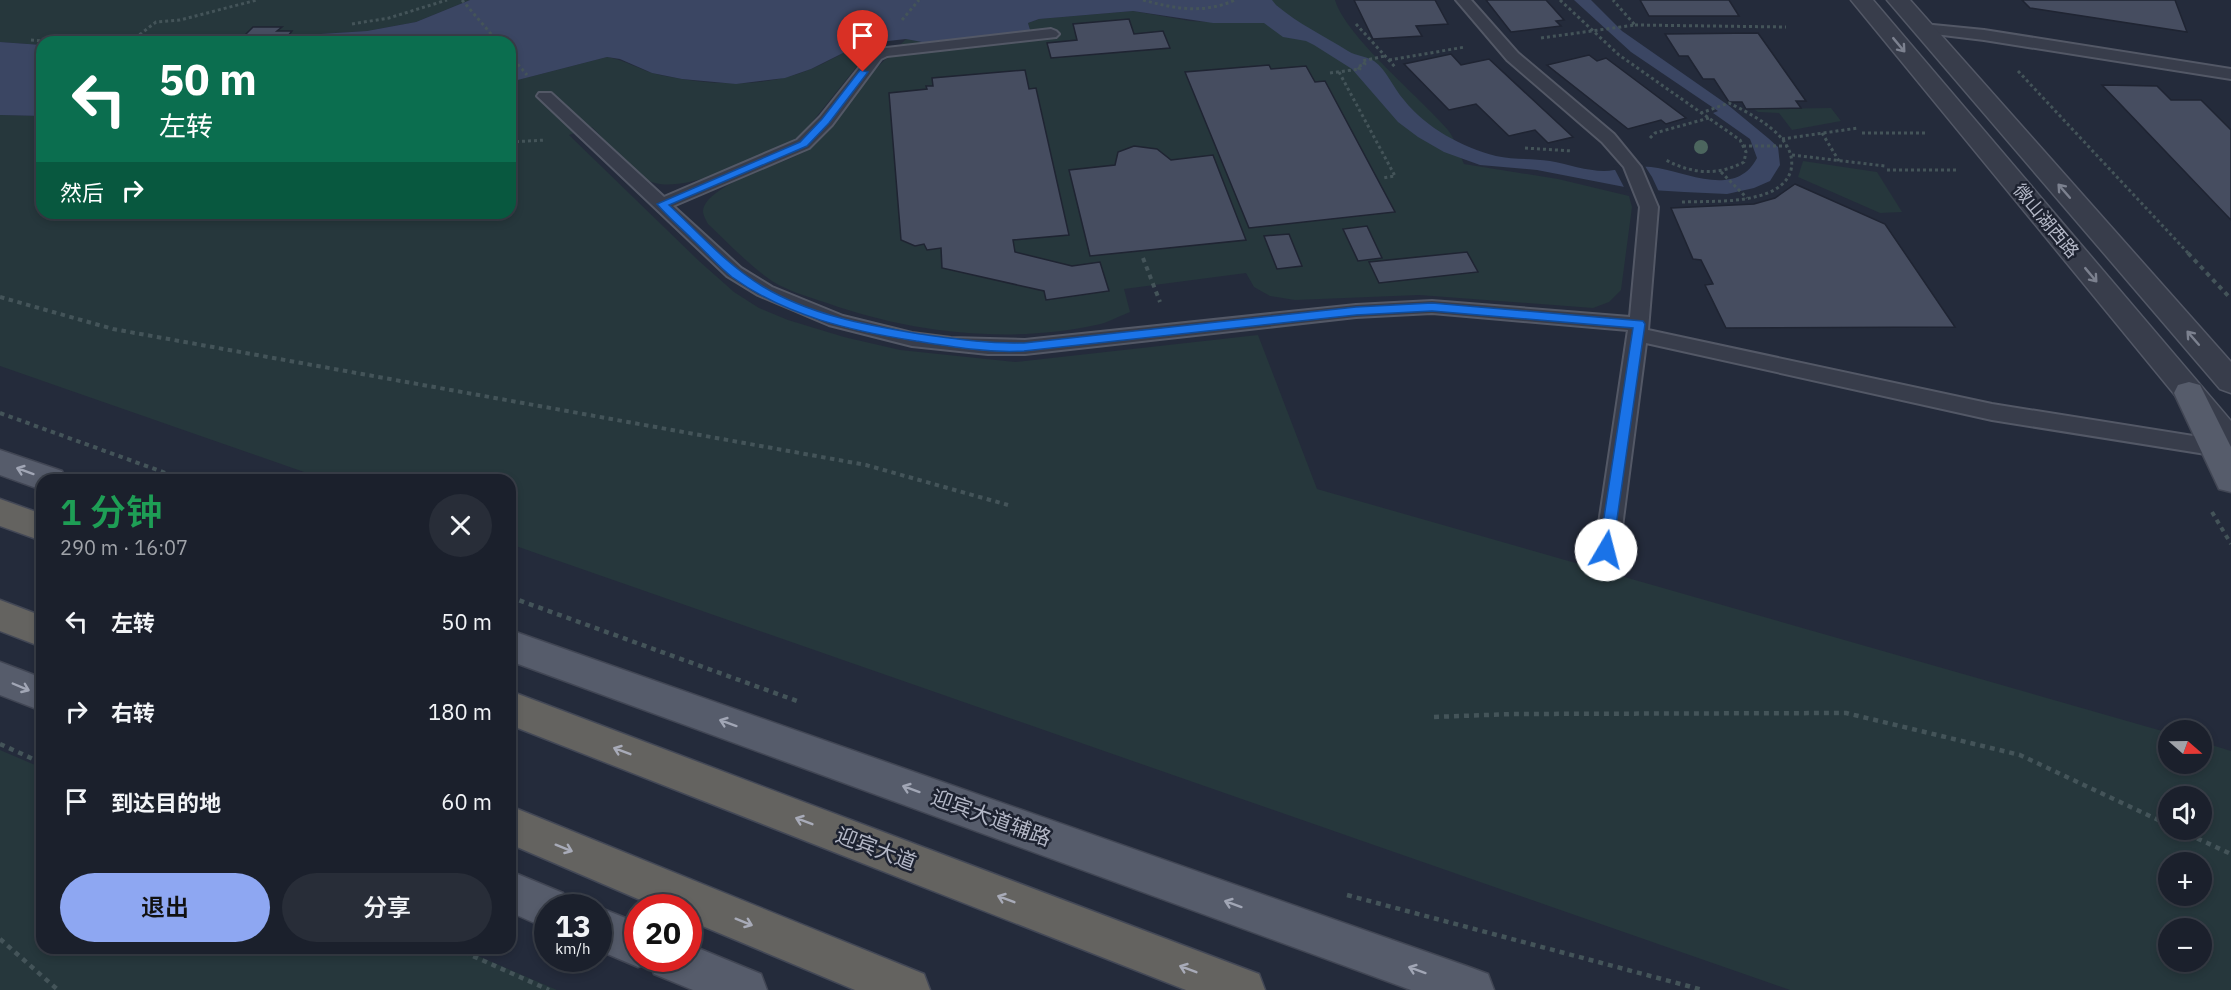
<!DOCTYPE html>
<html lang="zh">
<meta charset="utf-8">
<style>
body{margin:0;font-family:"IBM Plex Sans","Noto Sans SC",sans-serif;background:#282d38;color:#f1f3f6;height:100vh;display:flex;flex-direction:column;font-size:22px;white-space:nowrap}
*{box-sizing:border-box;margin:0}
p{font-size:20px;color:#a0a3a9}
.icon{flex:none;width:33px;height:33px;fill:none;stroke:currentColor;stroke-width:2;stroke-linecap:round;stroke-linejoin:round}
.map{position:relative;flex:1;overflow:hidden}
.side{position:absolute;left:36px;top:474px;width:480px;height:480px;display:flex;flex-direction:column;background:#1b202c;border-radius:18px;box-shadow:0 3px 9px #0003,0 0 0 2px #393e48}
.side>*{flex:none}
.hud{position:absolute;left:36px;top:36px;width:480px;height:183px;border-radius:18px;box-shadow:0 3px 9px #0003,0 0 0 2px #393e48;background:#0b6e4f;color:#fff;overflow:hidden}
.needle{width:39px;rotate:110deg}
.buttons{position:absolute;left:2158px;top:720px;display:grid;gap:12px}
.buttons a{display:grid;place-items:center;width:54px;height:54px;border-radius:50%;background:#1b202c;box-shadow:0 3px 9px #0003,0 0 0 2px #393e48;font-size:30px}
.speed{position:absolute;left:534px;top:894px;display:flex;gap:12px;font-size:30px;font-weight:700;text-align:center}
.speed>*{display:grid;place-content:center;width:78px;height:78px;border-radius:50%;background:#1b202c;box-shadow:0 3px 9px #0003,0 0 0 2px #393e48;line-height:1}
.speed small{font-size:15px;font-weight:400}
.speed .limit{border:9px solid #d22;background:#fff;color:#111}
.pin{position:absolute;display:grid;place-items:center;width:51px;height:51px;color:#fff;margin:-62px -26px;border-radius:50% 50% 50% 0;rotate:-45deg;box-shadow:0 0 6px #0007}
.pin .icon{rotate:45deg}
.me{position:absolute;width:66px;margin:-33px;rotate:8deg;stroke-linejoin:round;filter:drop-shadow(0 0 4px #0008)}
.turn{display:flex;align-items:center;gap:21px;height:126px;padding:0 24px;font-size:27px}
.turn .icon{width:78px;height:78px;stroke-width:2.5}
.turn b{display:block;font-size:42px;line-height:51px}
.then{display:flex;align-items:center;height:57px;padding:0 24px;background:#0003;gap:12px;font-size:22px}
.round{display:grid;place-items:center;flex:none;width:63px;height:63px;border-radius:32px;background:#282d38}
.overview{display:flex;align-items:center;justify-content:space-between;height:102px;padding:0 24px}
h1{font-size:36px;font-weight:600;line-height:45px;color:#1e9e55}
.cta{display:flex;gap:12px;margin-top:auto;padding:12px 24px}
.cta a{flex:1;height:69px;border-radius:36px;background:#8ea7f2;color:#111;font-size:24px;font-weight:600;line-height:69px;text-align:center}
.cta a+a{background:#282d38;color:#f1f3f6}
ul{padding:0;list-style:none}
li{display:flex;align-items:center;gap:18px;height:90px;padding:0 24px}
li div{flex:1}
li b{display:block;font-size:22px}
li em{font-style:normal}
.map>svg:first-child{display:block}
.green{fill:#26373c;fill-rule:evenodd}
.water{fill:#3b4663}
.pier{fill:#242b3b}
.building{fill:#464d60;stroke:#1f2432;stroke-width:1.5}
.lines{fill:none;stroke-linecap:round;stroke-linejoin:round}
.service-casing{stroke:#535866;stroke-width:4}
.tertiary-casing{stroke:#535866;stroke-width:3}
.primary-casing{stroke:#414654;stroke-width:3}
.trunk-casing{stroke:#434856;stroke-width:3}
.path-far2{stroke:#445459;stroke-width:3;stroke-dasharray:3 3;stroke-linecap:butt}
.path-far1{stroke:#445459;stroke-width:4;stroke-dasharray:4.5 4.5;stroke-linecap:butt}
.path{stroke:#445459;stroke-width:4.5;stroke-dasharray:5 5;stroke-linecap:butt}
.service{fill:#383d4b;fill-rule:evenodd}
.tertiary{fill:#383d4b;fill-rule:evenodd}
.primary{fill:#565c6b;fill-rule:evenodd}
.trunk{fill:#646360;fill-rule:evenodd}
.tree{fill:#4c665e}
.oneway{stroke:#7c818f}
.oneway2{stroke:#a1a6b5}
.oneway3{stroke:#a8abb8}
.route{fill:#1a73e8;stroke:#114b97;stroke-width:1.5}
.labels{text-anchor:middle;stroke-width:5;stroke-linejoin:round;paint-order:stroke}
.street-label{font-size:18px;fill:#b4b8c7;stroke:#1d2230}
.near-street-label{font-size:21px;fill:#b4b8c7;stroke:#1d2230}
</style>
<div class="map">
<svg width="2231" height="990" viewBox="0 0 2231 990">
<rect width="100%" height="100%" fill="#242b3b"/>
<g class="green">
<path d="M0,0H470L416,22L367,31L304,35L293,42H42V45L0,42Z"/>
<path d="M1254,0H1335C1346,37 1420,97 1448,130C1455,139 1459,153 1464,164L1558,179L1629,196L1632,207L1621,290L1609,302L1593,308L1419,295L1295,300L1270,296L1254,287L1246,273L1124,289L1130,312C1119,316 1108,323 1096,325C1009,344 911,333 827,303C806,296 783,290 765,276C745,261 726,241 708,224C706,220 703,215 703,211C705,185 783,164 804,152C831,137 852,96 873,72C884,60 896,50 906,39L927,43L1031,33L1028,23L1039,19L1133,11L1190,21L1231,23Z"/>
<path d="M861,44H875L800,137L791,143C760,156 676,200 646,179C627,167 608,143 592,127L569,135L699,261L734,292L759,308L788,320L844,337L900,350L1015,362L1258,335L1317,489L2169,733V764H2202V742L2231,751V990H1790L510,544V480H327L0,366V115L42,116V213H510V82L607,57C626,60 641,71 660,75C708,85 764,89 811,69C828,62 844,52 861,44ZM2169,796H2202V830H2169ZM2169,862H2202V896H2169ZM2169,928H2202V962H2169Z"/>
<path d="M1831,108L1841,121L1792,130L1779,113L1758,112L1754,109Z"/>
<path d="M1803,161L1877,172L1902,212L1880,213L1798,177Z"/>
<path d="M0,750L42,768V948H459L557,990H0Z"/>
</g>
<g class="water">
<path d="M470,0H1272L1276,5C1300,25 1323,35 1348,51C1356,56 1366,56 1374,61C1387,70 1393,88 1404,100C1426,128 1462,147 1496,156C1513,160 1532,158 1550,161C1567,164 1587,171 1604,171C1622,170 1639,164 1658,168C1690,174 1737,197 1757,158L1750,139L1713,113L1718,111L1631,52L1574,0H1591L1622,31L1728,105L1768,138L1778,147L1780,165L1770,181L1754,188L1727,194L1684,192L1635,189L1537,170L1480,165L1444,152L1418,137L1398,122L1352,69L1314,45L1306,41L1283,37L1264,23H1213L1133,11L1039,19L1028,23L1031,33L927,43L906,39L861,44L811,69L785,78L736,84L682,79L652,73L620,59L607,57L510,82V42H293L304,35L367,31L416,22Z"/>
<path d="M0,42L42,45V116L0,115Z"/>
</g>
<path class="pier" d="M1643,163L1652,177L1660,194L1626,191L1613,166Z"/>
<g class="building">
<path d="M1354,0H1435L1448,24L1416,26L1422,36L1373,39Z"/>
<path d="M1486,0H1546L1564,20L1556,21L1561,26L1511,32Z"/>
<path d="M1640,0H1729L1739,16H1649Z"/>
<path d="M2022,0H2175L2187,32L2030,8Z"/>
<path d="M1129,19L1134,34L1163,31L1170,48L1051,58L1047,43L1077,40L1073,24Z"/>
<path d="M253,27H282L277,31H292L283,42H209L213,38H242Z"/>
<path d="M1758,33L1806,101H1796L1801,108L1746,109L1742,102H1729L1714,79H1703L1688,56H1679L1665,34Z"/>
<path d="M1451,54L1461,65L1489,59L1573,137L1548,143L1535,130L1509,136L1476,104L1449,110L1404,64Z"/>
<path d="M1589,55L1597,61L1606,58L1686,118L1666,124L1661,120L1628,129L1547,65Z"/>
<path d="M1269,65L1271,69L1306,66L1315,82L1325,81L1395,212L1249,228L1185,72Z"/>
<path d="M1025,70L1029,89L1036,88L1069,235L1013,240L1015,252L1072,266L1100,262L1109,291L1046,300L1044,291L942,268L941,248L927,250L924,244L915,246L901,240L889,93L927,89L926,86H933L932,78Z"/>
<path d="M2102,85L2157,86L2171,100H2201L2231,130V220Z"/>
<path d="M1134,146L1157,149L1171,160L1213,155L1246,240L1090,256L1069,170L1115,165L1118,152Z"/>
<path d="M1795,184L1885,224L1955,327L1726,328L1705,285L1713,284L1701,260L1693,259L1671,208L1754,204L1775,198Z"/>
<path d="M1367,226L1382,258L1358,261L1343,229Z"/>
<path d="M1289,234L1302,266L1277,269L1264,236Z"/>
<path d="M1467,252L1478,272L1379,283L1369,262Z"/>
</g>
<g class="lines">
<g class="service-casing">
<g id="service">
<path d="M1456,0H1471L1518,53L1614,134L1641,167L1658,207L1648,330L1992,404L2231,442V458L1992,420L1646,343L1619,550L1615,556L1607,559L1599,556L1595,550L1628,330L1432,313L1356,317L1025,354H988L912,346L829,325L758,295L727,276L537,96L539,93H551L664,197L797,140L820,117L871,53L878,49L1051,29L1056,31L1059,34L1056,37L887,56L881,59L832,125L809,148L673,206L741,268L772,287L843,316L912,333L951,338L1025,340L1356,305L1432,301L1630,317L1640,207L1624,167L1602,142L1507,60Z"/>
<path d="M1923,24L1984,30L2231,69V79L1984,40L1918,32L1915,29Z"/>
</g>
</g>
<g class="tertiary-casing">
<g id="tertiary">
<path d="M1851,0H1873L2231,421V454L2220,450Z"/>
<path d="M1887,0H1910L2231,362V393L2220,389Z"/>
</g>
</g>
<g class="primary-casing">
<g id="primary">
<path d="M2189,382L2200,385L2231,447V492L2219,489L2174,393L2178,385Z"/>
<path d="M0,450L62,471L66,480H42V490L0,475Z"/>
<path d="M510,630L1472,968L1488,974L1494,990H1411L510,661Z"/>
<path d="M0,662L42,678V711L0,695Z"/>
<path d="M510,871L563,893L569,908H548V929L510,912Z"/>
<path d="M598,907L638,923V958H688V944L761,974L767,990H693L654,974L650,962L638,967L598,950V908H596Z"/>
</g>
</g>
<g class="trunk-casing">
<g id="trunk">
<path d="M0,499L42,514V541L0,526Z"/>
<path d="M0,600L42,616V647L0,631Z"/>
<path d="M510,691L1243,968L1259,974L1265,990H1186L510,725Z"/>
<path d="M510,806L924,974L930,990H855L688,920V908H659L510,844Z"/>
</g>
</g>
<g class="path-far2">
<path d="M462,0L498,42"/>
<path d="M1143,0C1175,9 1204,14 1235,0"/>
<path d="M1560,0L1619,55L1740,140L1746,152L1744,162C1718,176 1692,174 1666,160"/>
<path d="M902,20L919,0"/>
<path d="M352,24L389,18L447,0"/>
<path d="M1356,24L1396,68"/>
<path d="M1635,25L1786,27"/>
<path d="M1541,38L1635,25L1613,0"/>
<path d="M31,40L59,42"/>
<path d="M130,42L156,22L180,20L257,0"/>
<path d="M510,55L527,75"/>
<path d="M1389,60L1465,47"/>
<path d="M2018,71L2189,254"/>
<path d="M1339,72L1395,176L1383,178"/>
<path d="M1330,73L1360,69L1357,67L1365,64L1362,61L1385,56"/>
<path d="M1822,133L1839,161"/>
<path d="M1862,133H1928"/>
<path d="M1650,138L1655,133L1709,118"/>
<path d="M1782,139L1858,128"/>
<path d="M510,142L546,140"/>
<path d="M1743,146H1787"/>
<path d="M1525,148L1572,151"/>
<path d="M1792,155L1885,166"/>
<path d="M1887,170H1957"/>
<path d="M1721,172L1747,198"/>
<path d="M1682,202C1710,201 1739,203 1765,194C1777,190 1788,182 1791,170C1798,137 1753,115 1729,103L1701,113"/>
</g>
<g class="path-far1">
<path d="M2188,253L2231,299"/>
<path d="M1143,258L1160,302"/>
<path d="M0,297L113,329L866,465L1008,505"/>
<path d="M0,413L185,480"/>
<path d="M2212,512L2231,544"/>
</g>
<g class="path">
<path d="M510,597L797,701"/>
<path d="M1434,717L1513,714L1846,713L2020,755L2169,825"/>
<path d="M0,744L42,763"/>
<path d="M2179,830L2231,854"/>
<path d="M1347,895L1703,990"/>
<path d="M0,939L58,990"/>
<path d="M455,948L549,990"/>
</g>
<use href="#service" class="service"/>
<use href="#tertiary" class="tertiary"/>
<use href="#primary" class="primary"/>
<use href="#trunk" class="trunk"/>
</g>
<circle class="tree" cx="1701" cy="147" r="7"/>
<defs><path id="oneway-shaft" d="M-6 0H5M1.5-3L5.5 0L1.5 3" fill="none" stroke-width="1.6" stroke-linecap="round" stroke-linejoin="round" transform="scale(1.5)"/></defs>
<g class="oneway">
<use href="#oneway-shaft" transform="translate(1899 45) rotate(50)"/>
<use href="#oneway-shaft" transform="translate(2064 191) rotate(-131)"/>
<use href="#oneway-shaft" transform="translate(2091 275) rotate(50)"/>
<use href="#oneway-shaft" transform="translate(2193 338) rotate(-131)"/>
</g>
<g class="oneway2">
<use href="#oneway-shaft" transform="translate(25 471) rotate(-160)"/>
<use href="#oneway-shaft" transform="translate(21 687) rotate(23)"/>
<use href="#oneway-shaft" transform="translate(728 723) rotate(-160)"/>
<use href="#oneway-shaft" transform="translate(911 789) rotate(-160)"/>
<use href="#oneway-shaft" transform="translate(1233 904) rotate(-160)"/>
<use href="#oneway-shaft" transform="translate(1417 970) rotate(-160)"/>
</g>
<g class="oneway3">
<use href="#oneway-shaft" transform="translate(622 751) rotate(-159)"/>
<use href="#oneway-shaft" transform="translate(804 821) rotate(-159)"/>
<use href="#oneway-shaft" transform="translate(564 848) rotate(22)"/>
<use href="#oneway-shaft" transform="translate(1006 899) rotate(-159)"/>
<use href="#oneway-shaft" transform="translate(744 922) rotate(22)"/>
<use href="#oneway-shaft" transform="translate(1188 969) rotate(-159)"/>
</g>
<path class="route" d="M860,70L868,72L829,123L807,146L669,205C699,233 727,265 762,286C810,315 866,325 920,334C955,339 989,344 1024,343L1356,307L1432,303L1643,321L1645,324L1612,554H1601L1599,550L1633,328L1432,311L1356,315L1024,351C987,353 952,347 916,341C851,331 786,316 732,277C718,266 705,251 692,239C680,227 667,216 657,204L800,142L822,119Z"/>
<g class="labels">
<g class="street-label">
<text transform="translate(2046 221) rotate(50)" y="6">微山湖西路</text>
</g>
<g class="near-street-label">
<text transform="translate(991 818) rotate(20)" y="7">迎宾大道辅路</text>
<text transform="translate(876 849) rotate(21)" y="7">迎宾大道</text>
</g>
</g>
</svg>
<div class="buttons">
<a><svg class="needle" viewBox="-14 -14 28 28"><path d="M0-13l5 13h-10z" fill="#e53935"/><path d="M0 13l5-13h-10z" fill="#a0a3a9"/></svg></a>
<a><svg class="icon" aria-label="sound" viewBox="0 0 24 24"><path d="M4 9h4l5-4v14l-5-4H4zM17 9q2 3 0 6"/></svg></a>
<a>+</a>
<a>−</a>
</div>
<div class="speed"><div>13<small>km/h</small></div><div class="limit">20</div></div>
<div class="pin" style="left:863px;top:72px;background:#d93025"><svg class="icon" aria-label="arrive" viewBox="0 0 24 24"><path d="M6 21V4h12l-3 4 3 4H6"/></svg></div>
<svg class="me" style="left:1606px;top:550px" viewBox="-20 -20 40 40"><circle r="19" fill="#fff"/><path d="M0-13L10 11 0 6-10 11z" fill="#1a73e8"/></svg>
<div class="hud">
<div class="turn"><svg class="icon" aria-label="left" viewBox="0 0 24 24"><path d="M17 20v-9H6M10 6l-5 5 5 5"/></svg><div><b>50 m</b>左转</div></div>
<div class="then">然后<svg class="icon" aria-label="right" viewBox="0 0 24 24"><path d="M7 20v-9h11M14 6l5 5-5 5"/></svg></div>
</div>
<section class="side">
<div class="overview"><div><h1>1 分钟</h1><p>290 m · 16:07</p></div><a class="round"><svg class="icon" aria-label="close" viewBox="0 0 24 24"><path d="M6 6l12 12M18 6L6 18"/></svg></a></div>
<ul>
<li><svg class="icon" aria-label="left" viewBox="0 0 24 24"><path d="M17 20v-9H6M10 6l-5 5 5 5"/></svg><div><b>左转</b></div><em>50 m</em></li>
<li><svg class="icon" aria-label="right" viewBox="0 0 24 24"><path d="M7 20v-9h11M14 6l5 5-5 5"/></svg><div><b>右转</b></div><em>180 m</em></li>
<li><svg class="icon" aria-label="arrive" viewBox="0 0 24 24"><path d="M6 21V4h12l-3 4 3 4H6"/></svg><div><b>到达目的地</b></div><em>60 m</em></li>
</ul>
<div class="cta"><a>退出</a><a>分享</a></div>
</section>
</div>
